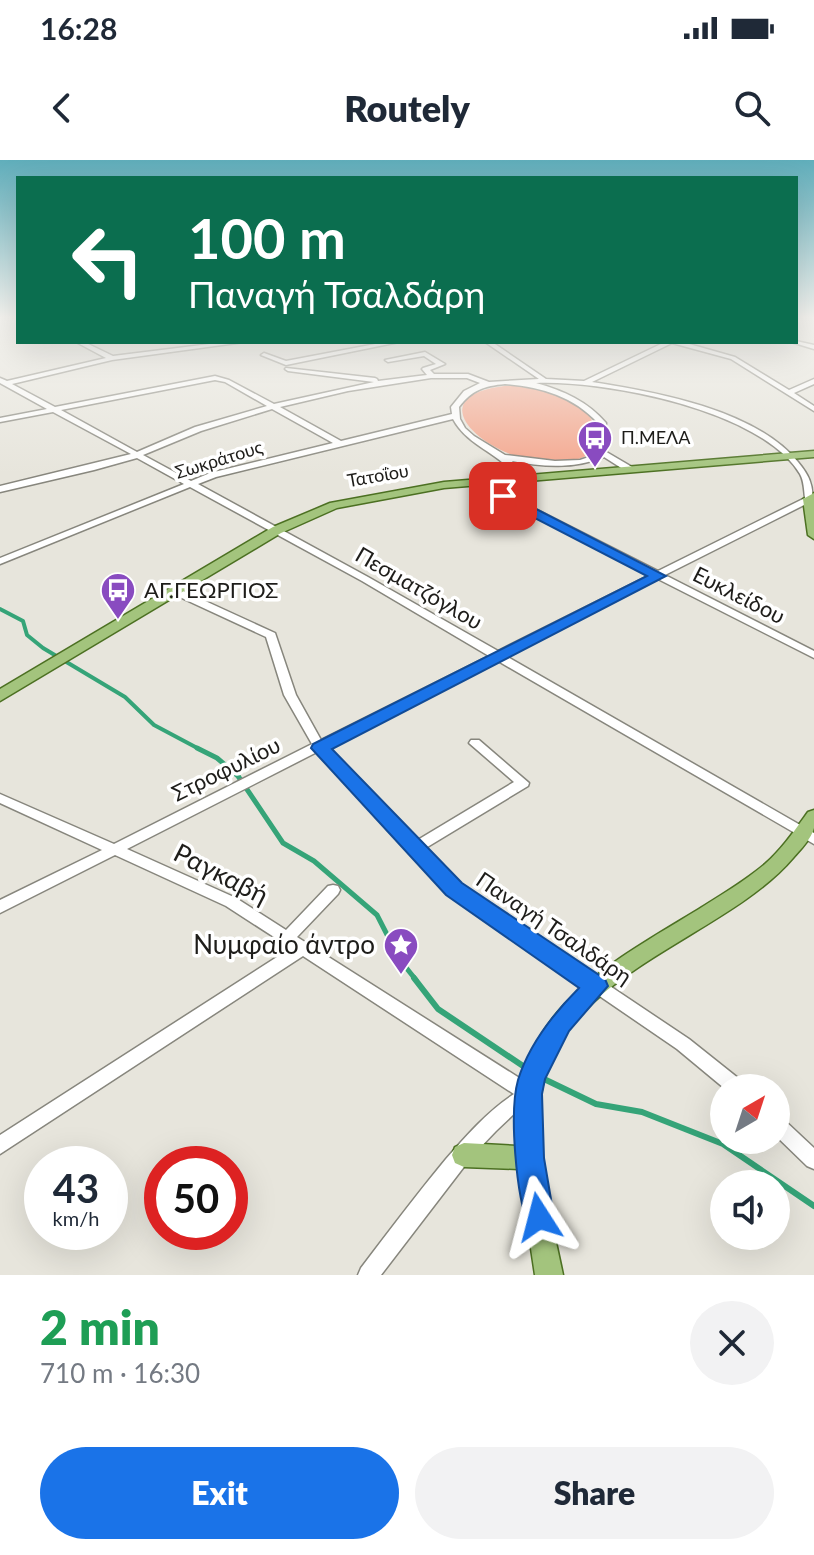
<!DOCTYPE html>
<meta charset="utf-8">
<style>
body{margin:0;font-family:Lato,sans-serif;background:#f2f2f3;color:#1f2937;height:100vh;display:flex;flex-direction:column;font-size:30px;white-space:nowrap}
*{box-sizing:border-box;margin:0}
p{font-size:26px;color:#747a83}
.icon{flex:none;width:44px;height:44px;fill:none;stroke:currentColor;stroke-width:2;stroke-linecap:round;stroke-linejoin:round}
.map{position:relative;height:1115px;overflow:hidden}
.sheet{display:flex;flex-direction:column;background:#fff;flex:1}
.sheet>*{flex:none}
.banner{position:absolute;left:16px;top:16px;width:782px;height:168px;border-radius:0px;box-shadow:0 8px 32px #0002;background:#0b6e4f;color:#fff;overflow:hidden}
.needle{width:52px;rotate:39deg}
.controls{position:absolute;left:710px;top:914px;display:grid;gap:16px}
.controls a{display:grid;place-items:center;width:80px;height:80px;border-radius:50%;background:#fff;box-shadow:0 8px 32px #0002;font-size:40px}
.speed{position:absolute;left:24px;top:986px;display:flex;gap:16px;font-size:40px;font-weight:700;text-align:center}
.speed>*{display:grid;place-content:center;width:104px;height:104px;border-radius:50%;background:#fff;box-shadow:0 8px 32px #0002;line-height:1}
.speed small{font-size:20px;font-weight:400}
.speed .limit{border:12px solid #d22;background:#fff;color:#111}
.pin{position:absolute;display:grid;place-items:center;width:68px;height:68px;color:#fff;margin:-34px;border-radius:16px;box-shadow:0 4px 12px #0006}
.me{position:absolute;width:88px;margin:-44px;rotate:351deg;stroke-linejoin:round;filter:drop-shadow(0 0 6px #0008)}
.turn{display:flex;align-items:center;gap:28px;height:168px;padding:0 40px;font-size:36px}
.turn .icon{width:104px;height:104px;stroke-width:2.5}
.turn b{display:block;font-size:56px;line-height:68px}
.round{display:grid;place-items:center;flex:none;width:84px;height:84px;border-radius:42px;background:#f2f2f3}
.headline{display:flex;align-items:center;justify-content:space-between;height:136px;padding:0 40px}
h1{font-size:48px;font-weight:800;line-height:60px;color:#1e9e55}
.action{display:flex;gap:16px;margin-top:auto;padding:16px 40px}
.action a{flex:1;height:92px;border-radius:48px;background:#1a73e8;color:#fff;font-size:32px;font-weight:800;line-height:92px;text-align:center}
.action a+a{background:#f2f2f3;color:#1f2937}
.status{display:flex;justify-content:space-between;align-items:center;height:56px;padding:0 40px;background:#fff;direction:ltr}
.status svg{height:22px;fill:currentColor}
header{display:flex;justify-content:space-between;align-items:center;height:104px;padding:0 40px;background:#fff;font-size:36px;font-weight:800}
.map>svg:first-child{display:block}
.green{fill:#f4a68d}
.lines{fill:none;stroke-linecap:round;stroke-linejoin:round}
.stream-far2{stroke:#35a478;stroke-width:4}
.stream-far1{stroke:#35a478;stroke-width:5}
.stream{stroke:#35a478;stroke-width:6}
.minor-casing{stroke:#87867d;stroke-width:3}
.major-casing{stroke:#4c7022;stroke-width:3}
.minor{fill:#fff;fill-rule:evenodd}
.major{fill:#a3c47d;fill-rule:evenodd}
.route{fill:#1a73e8;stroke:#114b97;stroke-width:2}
.labels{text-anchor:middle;stroke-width:7;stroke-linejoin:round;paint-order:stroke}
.far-poi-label{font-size:18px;fill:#1e1d1a;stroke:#fff;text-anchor:start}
.far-street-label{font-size:18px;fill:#1e1d1a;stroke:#fff}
.street-label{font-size:22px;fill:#1e1d1a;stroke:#fff}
.poi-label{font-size:22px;fill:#1e1d1a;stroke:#fff;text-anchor:start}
.near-street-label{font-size:26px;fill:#1e1d1a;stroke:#fff}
.near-poi-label{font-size:26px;fill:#1e1d1a;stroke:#fff;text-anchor:end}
</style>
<div class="status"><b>16:28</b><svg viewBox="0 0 49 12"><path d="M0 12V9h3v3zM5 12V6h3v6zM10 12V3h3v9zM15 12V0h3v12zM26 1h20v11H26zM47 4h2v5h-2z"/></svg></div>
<header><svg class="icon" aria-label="back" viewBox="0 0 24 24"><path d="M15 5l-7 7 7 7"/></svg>Routely<svg class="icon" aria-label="search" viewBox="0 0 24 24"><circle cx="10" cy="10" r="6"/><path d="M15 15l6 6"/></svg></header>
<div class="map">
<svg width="814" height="1115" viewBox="0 0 814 1115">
<rect width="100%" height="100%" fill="#e7e5dc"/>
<path class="green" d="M517,225C555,228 603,244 596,289C536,341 380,232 517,225Z"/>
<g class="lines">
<path class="stream-far2" d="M0,449L23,461L27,475L43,488L125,537L154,565L201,590"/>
<path class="stream-far1" d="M197,588L217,598L238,616L283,683L314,701L377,755L400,800L416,820"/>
<g class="stream">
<path d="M414,818L438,849L529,910"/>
<path d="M544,919L596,944L642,952L723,984L814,1046"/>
</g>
<g class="minor-casing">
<g id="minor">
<path d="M796,181L814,185V189L791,182Z"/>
<path d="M76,182H84L113,196L226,182H244L112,200L12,224L55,247L215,216L229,220L274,244L374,222L288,211L285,209L286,208L375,218L377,219L378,221L427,215L422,209L423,208L436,204L424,196L388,202L385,200L425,192L445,204L430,210L434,214H468L489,222L539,219L485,182H492L546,219L584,221L665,182H682L735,197L789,230L814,219V224L794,233L814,246V251L731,199L672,183L592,222C656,232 756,250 798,302C808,314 814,325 812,341L665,415L814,491V498L658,419L506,496L814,673V684L498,501L327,588L416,681L514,622L469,583L471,580H479L529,623L528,626L424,689L459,725L689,879L743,922L746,928H724L677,889L449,733L317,592L127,689L236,738L286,770L328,726L333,725L338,726L340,730L338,734L297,777L535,928L538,934L535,940L516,952L496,971L473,995L381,1115H358L361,1108C389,1071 417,1034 446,999C467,975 488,951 514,934L303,796L0,994V975L291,788L226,746L115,695L0,753V740L102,690L0,643V634L114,684L312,584L284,535L266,477L171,433V429H179L275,473L296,535L321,580L489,496L362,421L190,327L0,404V398L184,324L137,298L94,310L0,332V326L131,294L53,252L0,262V258L47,249L0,223V218L7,221L106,198ZM431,218H467L480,223L464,231L451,247L452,254L341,281L280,247L348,231ZM215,220L225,222L267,246L195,267L137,292L61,250ZM536,223C605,220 762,250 800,314C804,321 804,330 805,338L658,411L478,320H472V324L650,415L498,491L368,417L198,324L216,317L453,259C468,287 501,293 518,319L525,317L512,301C543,307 574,309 604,297L626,311H632V307L603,290L606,263C587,241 564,231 536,223ZM505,224C541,227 573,236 598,263L595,291L598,294L580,300L555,301L505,295L474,276L465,268L460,259L459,247C472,230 484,226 505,224ZM272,249L333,283L210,313L191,321L143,295L201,271Z"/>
<path d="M386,182H399L286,205L261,195L264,193L286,201Z"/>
<path d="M776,956L782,958L814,988V1009L807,1006L776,976Z"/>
</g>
</g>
<g class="major-casing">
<g id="major">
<path d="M814,291V297L444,328L337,348L281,373L0,541V529L273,367L330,343L444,322Z"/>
<path d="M814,333V379L808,375L803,339Z"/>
<path d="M814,650C814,655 814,663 814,668C812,678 800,690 793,698C724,779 559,813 541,934C532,990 552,1060 563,1115H535L519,1009L464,1007L455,1003L452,995L455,987L464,983L517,986C507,856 602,808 699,749C721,735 745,721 765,704C782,689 795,670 808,652Z"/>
</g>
</g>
<use href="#minor" class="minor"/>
<use href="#major" class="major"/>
</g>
<linearGradient id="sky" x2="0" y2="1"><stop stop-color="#60aebb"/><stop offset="0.5" stop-color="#f4f3ef"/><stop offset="1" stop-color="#f4f3ef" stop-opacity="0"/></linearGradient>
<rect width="814" height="314" fill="url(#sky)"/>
<path class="route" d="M498,334H507L666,416L332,589L462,723L605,819L608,826L569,871L545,919L542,934L544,998L554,1057L550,1067L539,1071L529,1067C516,1036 509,952 518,920C529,884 554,853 579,828L446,735L311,588L313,584L647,416L498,339Z"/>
<defs>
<g id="bus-pin" transform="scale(1.8)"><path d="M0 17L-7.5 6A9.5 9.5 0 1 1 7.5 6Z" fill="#894bc0" stroke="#fff"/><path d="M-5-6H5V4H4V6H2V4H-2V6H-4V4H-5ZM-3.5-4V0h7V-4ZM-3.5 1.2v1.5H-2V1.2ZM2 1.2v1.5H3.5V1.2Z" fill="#fff"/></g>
<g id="sight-pin" transform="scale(1.8)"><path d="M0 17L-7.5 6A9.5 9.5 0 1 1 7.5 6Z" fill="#894bc0" stroke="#fff"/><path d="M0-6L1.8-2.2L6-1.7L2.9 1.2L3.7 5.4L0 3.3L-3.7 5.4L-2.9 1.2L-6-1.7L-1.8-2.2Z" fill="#fff"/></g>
</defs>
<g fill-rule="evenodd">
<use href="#bus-pin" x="595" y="278"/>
<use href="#bus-pin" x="118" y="430"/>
<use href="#sight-pin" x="401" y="785"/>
</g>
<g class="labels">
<g class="far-poi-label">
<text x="621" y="284">Π.ΜΕΛΑ</text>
</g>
<g class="far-street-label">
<text transform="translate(219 300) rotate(-17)" y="6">Σωκράτους</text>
<text transform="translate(378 316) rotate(-10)" y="6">Τατοΐου</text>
</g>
<g class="street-label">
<text transform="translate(419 428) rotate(30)" y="8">Πεσματζόγλου</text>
<text transform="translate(739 435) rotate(27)" y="8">Ευκλείδου</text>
<text transform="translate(226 609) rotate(-26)" y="8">Στροφυλίου</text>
<text transform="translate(554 768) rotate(34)" y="8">Παναγή Τσαλδάρη</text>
</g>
<g class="poi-label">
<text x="144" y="438">ΑΓ.ΓΕΩΡΓΙΟΣ</text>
</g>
<g class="near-street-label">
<text transform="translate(221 714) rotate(27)" y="9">Ραγκαβή</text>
</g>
<g class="near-poi-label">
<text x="375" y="794">Νυμφαίο άντρο</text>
</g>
</g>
</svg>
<div class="controls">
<a><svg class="needle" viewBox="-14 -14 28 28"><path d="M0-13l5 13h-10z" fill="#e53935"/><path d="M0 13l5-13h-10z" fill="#747a83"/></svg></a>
<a><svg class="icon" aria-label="sound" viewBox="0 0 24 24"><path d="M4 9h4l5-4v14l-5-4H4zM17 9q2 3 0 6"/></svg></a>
</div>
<div class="speed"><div>43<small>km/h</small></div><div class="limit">50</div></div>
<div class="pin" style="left:503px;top:336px;background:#d93025"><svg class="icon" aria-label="arrive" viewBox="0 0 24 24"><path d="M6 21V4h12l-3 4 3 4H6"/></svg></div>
<svg class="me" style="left:539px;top:1057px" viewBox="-20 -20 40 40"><path d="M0-17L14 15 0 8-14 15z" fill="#1a73e8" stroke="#fff" stroke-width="4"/></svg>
<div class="banner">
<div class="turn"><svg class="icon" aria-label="left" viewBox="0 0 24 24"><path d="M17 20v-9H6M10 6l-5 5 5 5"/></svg><div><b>100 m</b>Παναγή Τσαλδάρη</div></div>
</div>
</div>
<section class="sheet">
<div class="headline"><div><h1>2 min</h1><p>710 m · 16:30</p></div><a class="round"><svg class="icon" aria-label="close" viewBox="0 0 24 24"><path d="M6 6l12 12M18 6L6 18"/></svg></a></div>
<div class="action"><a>Exit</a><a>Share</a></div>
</section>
